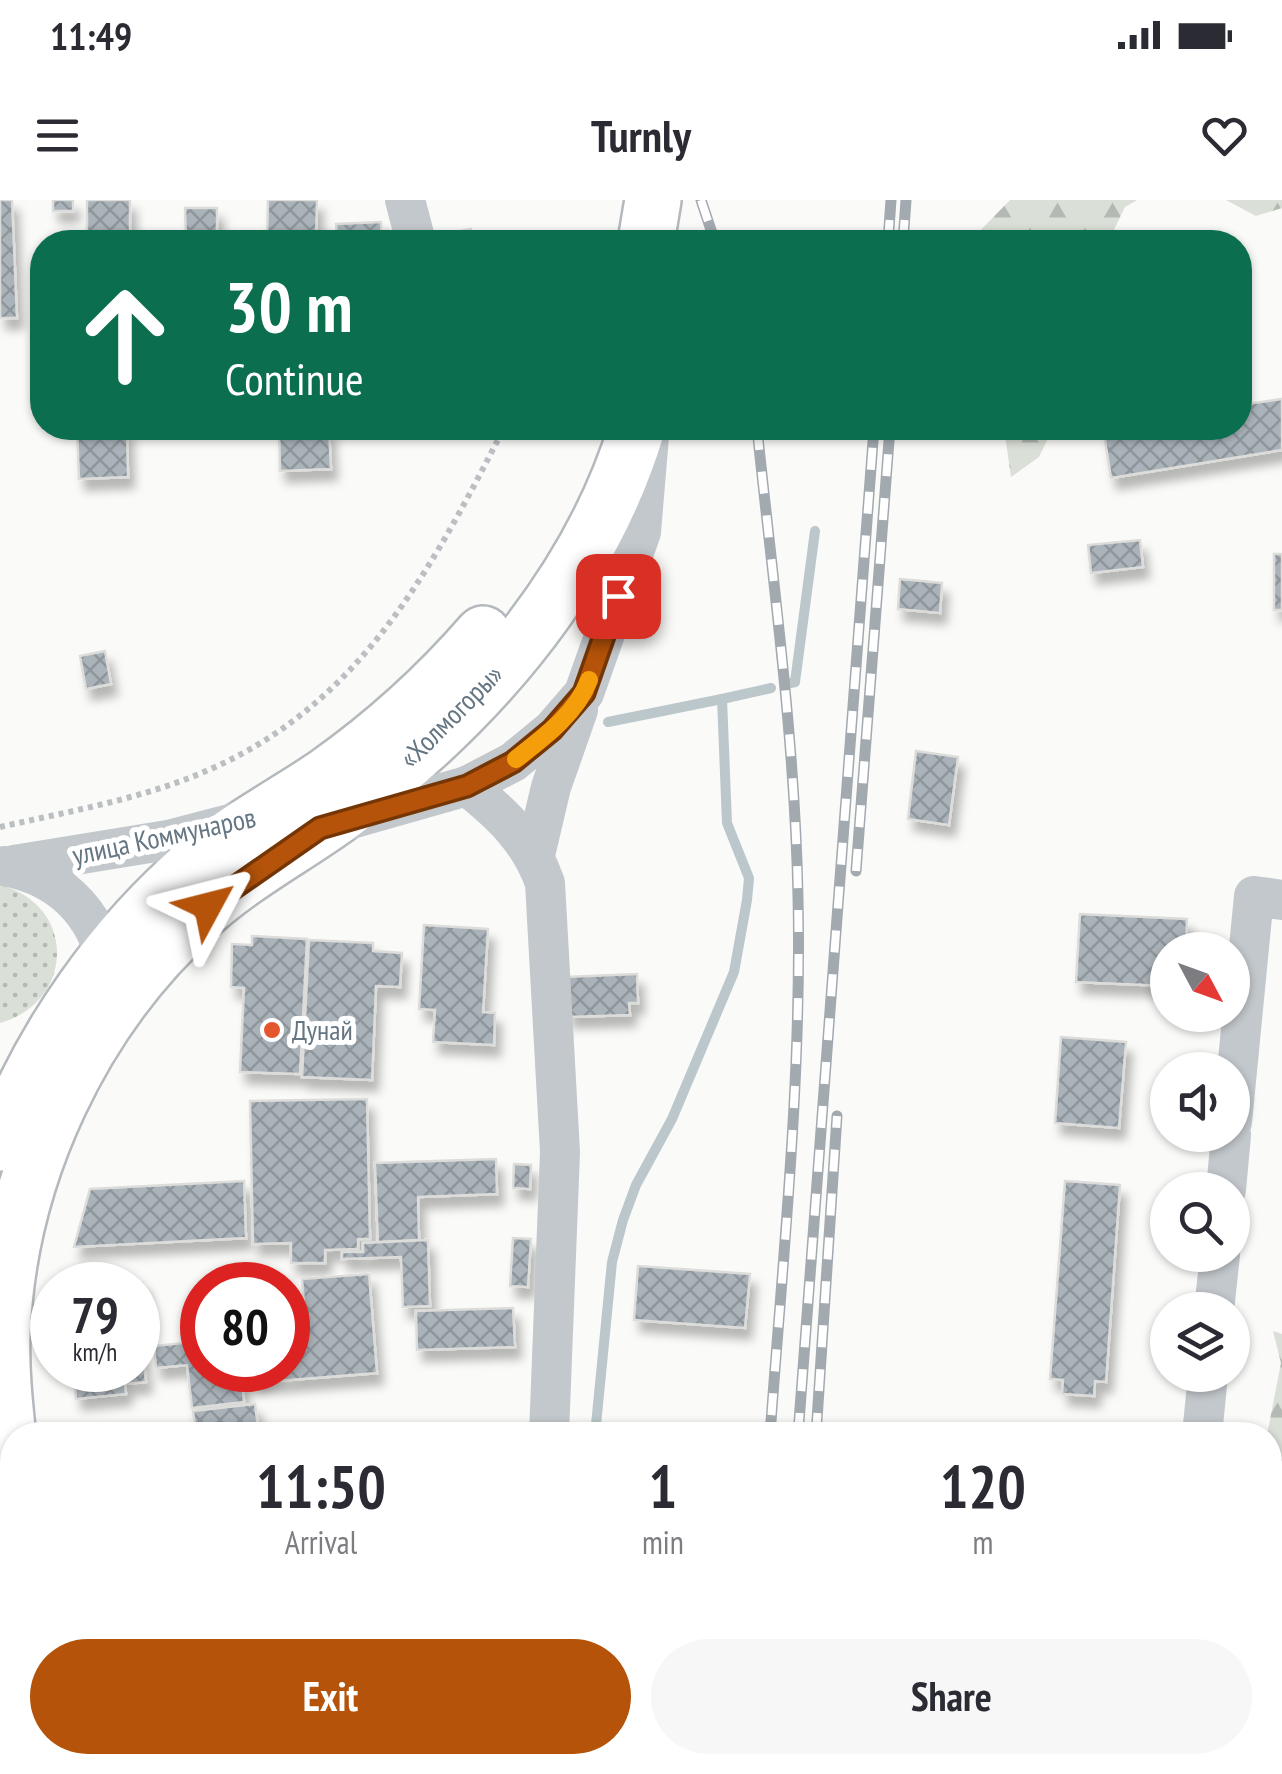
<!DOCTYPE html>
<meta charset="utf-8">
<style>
body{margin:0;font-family:"PT Sans Narrow",sans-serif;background:#f7f7f7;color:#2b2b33;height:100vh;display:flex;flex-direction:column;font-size:38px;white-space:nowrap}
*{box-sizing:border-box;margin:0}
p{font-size:32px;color:#7c7c81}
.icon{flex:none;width:55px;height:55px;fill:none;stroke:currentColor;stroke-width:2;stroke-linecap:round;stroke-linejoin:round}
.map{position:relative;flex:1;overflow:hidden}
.panel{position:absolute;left:0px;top:1222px;width:1282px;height:352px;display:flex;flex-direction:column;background:#fff;border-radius:40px 40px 0 0;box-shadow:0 2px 8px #0004}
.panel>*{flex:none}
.guide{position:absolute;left:30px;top:30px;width:1222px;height:210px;border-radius:40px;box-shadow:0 2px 8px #0004;background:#0b6e4f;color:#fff;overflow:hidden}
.needle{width:65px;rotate:131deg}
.controls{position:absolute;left:1150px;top:732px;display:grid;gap:20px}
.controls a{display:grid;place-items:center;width:100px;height:100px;border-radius:50%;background:#fff;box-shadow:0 2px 8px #0004;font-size:50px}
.speed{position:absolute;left:30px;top:1062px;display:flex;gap:20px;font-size:50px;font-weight:700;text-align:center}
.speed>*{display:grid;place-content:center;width:130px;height:130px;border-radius:50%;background:#fff;box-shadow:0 2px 8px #0004;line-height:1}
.speed small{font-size:25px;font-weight:400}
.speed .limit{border:15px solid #d22;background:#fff;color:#111}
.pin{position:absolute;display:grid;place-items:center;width:85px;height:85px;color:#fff;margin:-42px;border-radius:20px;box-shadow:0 5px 15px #0006}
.me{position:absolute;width:110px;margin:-55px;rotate:52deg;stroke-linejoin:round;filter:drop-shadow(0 0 8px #0008)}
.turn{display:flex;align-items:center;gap:35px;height:210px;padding:0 30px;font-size:45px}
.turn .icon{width:130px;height:130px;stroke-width:2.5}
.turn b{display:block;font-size:70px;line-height:85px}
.eta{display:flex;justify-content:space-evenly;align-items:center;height:170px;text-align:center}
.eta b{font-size:60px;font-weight:800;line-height:70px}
.primary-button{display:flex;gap:20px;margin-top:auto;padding:20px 30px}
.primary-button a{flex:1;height:115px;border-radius:60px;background:#b45309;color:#fff;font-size:40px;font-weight:800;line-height:115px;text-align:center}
.primary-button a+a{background:#f7f7f7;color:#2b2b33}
.status{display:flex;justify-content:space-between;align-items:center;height:70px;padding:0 50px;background:#fff;direction:ltr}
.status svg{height:28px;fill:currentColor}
header{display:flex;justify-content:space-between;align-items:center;height:130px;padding:0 30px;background:#fff;font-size:45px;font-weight:800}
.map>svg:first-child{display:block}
.grass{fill:url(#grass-dots)}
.forest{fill:url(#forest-firs)}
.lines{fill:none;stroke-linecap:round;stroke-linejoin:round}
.stream{stroke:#bbc7cb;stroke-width:10}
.building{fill:url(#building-cross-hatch);stroke:#dcdcda;stroke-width:2.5;filter:url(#shadow)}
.highway-casing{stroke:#b4b9bd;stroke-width:60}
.path{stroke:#bbbfc2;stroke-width:6;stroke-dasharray:5 5;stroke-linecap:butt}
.minor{stroke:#c3c8cc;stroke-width:40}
.highway{stroke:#fff;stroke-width:55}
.rail-casing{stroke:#a2aab0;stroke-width:11}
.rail{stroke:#fff;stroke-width:8;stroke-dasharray:22;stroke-linecap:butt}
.route-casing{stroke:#753606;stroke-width:25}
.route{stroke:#b45309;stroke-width:18}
.slow{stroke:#f59e0b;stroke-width:18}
.poi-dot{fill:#e4572e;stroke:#fff;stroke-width:4}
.labels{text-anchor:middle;stroke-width:10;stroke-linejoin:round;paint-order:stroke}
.street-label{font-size:28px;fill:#657683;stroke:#fff}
.poi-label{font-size:28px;fill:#657683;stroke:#fff;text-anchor:start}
</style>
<div class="status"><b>11:49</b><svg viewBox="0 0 49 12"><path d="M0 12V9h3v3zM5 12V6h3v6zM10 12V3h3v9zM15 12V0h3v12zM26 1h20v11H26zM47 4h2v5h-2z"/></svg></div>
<header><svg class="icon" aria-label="menu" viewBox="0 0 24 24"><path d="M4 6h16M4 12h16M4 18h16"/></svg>Turnly<svg class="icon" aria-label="heart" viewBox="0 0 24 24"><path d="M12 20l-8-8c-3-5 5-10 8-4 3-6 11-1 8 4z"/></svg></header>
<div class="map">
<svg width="1282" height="1574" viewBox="0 0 1282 1574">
<defs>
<pattern id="grass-dots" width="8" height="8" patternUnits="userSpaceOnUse" patternTransform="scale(2.5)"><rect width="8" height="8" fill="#dadfd7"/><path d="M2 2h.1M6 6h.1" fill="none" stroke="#b4b9b4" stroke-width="1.8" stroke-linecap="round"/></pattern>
<pattern id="forest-firs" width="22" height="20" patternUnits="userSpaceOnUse" patternTransform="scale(2.5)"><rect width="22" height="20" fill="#dadfd7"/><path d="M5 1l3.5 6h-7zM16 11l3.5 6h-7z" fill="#b4b9b4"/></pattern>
<pattern id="building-cross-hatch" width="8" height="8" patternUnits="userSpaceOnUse" patternTransform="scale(2.5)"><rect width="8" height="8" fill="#aab3b9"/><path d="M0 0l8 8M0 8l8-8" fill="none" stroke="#8e969c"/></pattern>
<filter id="shadow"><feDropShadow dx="6" dy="11" stdDeviation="5" flood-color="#0004"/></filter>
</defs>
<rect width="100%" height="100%" fill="#fafaf8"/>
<path class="grass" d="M0,685C77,705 75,802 0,823Z"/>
<g class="forest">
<path d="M1010,0H1137L1125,7L1108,42H969Z"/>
<path d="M1226,0H1282V8L1256,16Z"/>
<path d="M1004,228H1053L1039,257L1011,277Z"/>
<path d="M1273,1131L1282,1134V1523L1270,1522L1267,1235L1281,1163Z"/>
</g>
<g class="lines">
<g class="stream">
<path d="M786,484L795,482L815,331"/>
<path d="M608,522L722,499"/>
<path d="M595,1235L612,1062L623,1020L636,985L672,919L734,772L747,700L749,678L727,623L722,499L771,488"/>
<path d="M560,1574L561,1562"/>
</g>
</g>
<g class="building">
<path d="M0,0H12L17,118H0Z"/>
<rect x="53" y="0" width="20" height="11"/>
<rect x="87" y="0" width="43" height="42"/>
<path d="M268,0H317L316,42H267Z"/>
<path d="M185,8H217V42H186Z"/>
<path d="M381,22L382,42H337L336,24Z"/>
<path d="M471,29L473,42H430L429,37Z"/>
<path d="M1282,199V250L1111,278L1103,228H1240V205Z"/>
<path d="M77,228H127L128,277L79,279Z"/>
<path d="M279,228H329L331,269L280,271Z"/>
<path d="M1140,340L1143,367L1091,373L1088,345Z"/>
<rect x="1274" y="354" width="8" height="56"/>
<path d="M900,379L942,383L940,413L898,409Z"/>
<path d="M105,451L111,484L86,489L80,456Z"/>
<path d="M916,551L958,557L949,625L908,619Z"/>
<path d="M1080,714L1187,719L1186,750H1168V786L1076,782Z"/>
<path d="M424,725L488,729L483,812L495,813L494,845L433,842L435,810L419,809Z"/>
<path d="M252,736L307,739L300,874L240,872L244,788L231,787L232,744L252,745Z"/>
<path d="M309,740L373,743V751L402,753L400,787L376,786L372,880L302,877Z"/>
<path d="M637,774L638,803H629L630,815L567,817L566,777Z"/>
<path d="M1061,837L1126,842L1119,928L1055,923Z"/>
<path d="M367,899L370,1039H358V1049L325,1050V1063H291V1043L253,1044L250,901Z"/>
<path d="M496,959L497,994L418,997L419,1040L378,1042L375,963Z"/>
<path d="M514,964L531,965L530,989L513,988Z"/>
<path d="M244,981L246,1038L74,1047L90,989Z"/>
<path d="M1065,981L1120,985L1106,1182L1095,1181L1094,1196L1062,1194L1063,1180L1050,1179Z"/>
<path d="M513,1038L531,1039L528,1087L510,1086Z"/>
<path d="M428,1040L430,1106L403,1107L401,1057L342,1059V1052H363V1043Z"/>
<path d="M638,1066L750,1074L745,1128L634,1120Z"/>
<path d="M369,1074L377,1173L252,1183L251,1170H288V1117L305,1116L302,1079Z"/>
<path d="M142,1083L145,1110H138V1085H117Z"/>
<path d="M513,1108L515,1147L417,1150L416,1111Z"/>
<path d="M202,1119V1170H241L244,1202L192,1208L187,1165L156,1168L154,1146L184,1143L182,1122Z"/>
<path d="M138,1154H143L146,1182L125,1184L126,1194L76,1199L73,1170H138Z"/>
<path d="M255,1204L259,1235H196L193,1211Z"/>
<path d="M352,1562H423L424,1574H339L338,1565Z"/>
<path d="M431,1562H490L489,1574H430Z"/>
<rect x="886" y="1562" width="39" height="12"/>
</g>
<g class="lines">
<g class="highway-casing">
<g id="highway">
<path d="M646,42L653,0"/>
<path d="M1,943C42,836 112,736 200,661C238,628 285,604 326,576C384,535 437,487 483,434"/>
<path d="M12,1278C8,1230 0,1182 2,1134C8,976 82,818 200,713C242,675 291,649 336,617C469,522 589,387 637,228"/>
<path d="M0,1483L10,1574"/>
</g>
</g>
<path class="path" d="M0,627C71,611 147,598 213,568C363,501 433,366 504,228"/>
<g class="minor">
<path d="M405,0L416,42"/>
<path d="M467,586C502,614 530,640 545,683L560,952L549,1235"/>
<path d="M344,621L467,586L513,562L552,530L584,493L641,332L649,236"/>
<path d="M535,655L551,587L578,510"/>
<path d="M14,665L168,640L241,621"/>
<path d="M4,666C66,677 103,720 110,782"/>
<path d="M1232,922L1254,696L1282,700"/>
<path d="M1226,990L1231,935"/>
<path d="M1214,1110L1220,1055"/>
<path d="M1202,1235L1208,1175"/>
<path d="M534,1574V1562"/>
<path d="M1140,1574L1147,1562"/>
</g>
<use href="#highway" class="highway"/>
<g class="rail-casing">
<g id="rail">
<path d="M701,0L715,42"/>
<path d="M888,42L891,0"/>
<path d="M903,42L906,0"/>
<path d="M757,228C773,383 795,540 798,697C802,876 783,1056 770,1235"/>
<path d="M856,671L890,228"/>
<path d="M798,1235L874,228"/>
<path d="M816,1235L837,916"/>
<path d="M746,1574L747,1562"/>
<path d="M772,1574L773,1562"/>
<path d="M793,1574V1562"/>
</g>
</g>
<use href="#rail" class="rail"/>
</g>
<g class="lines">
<g class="route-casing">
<path id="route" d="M208,706L320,628L467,586L513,562L552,530L584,493L618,396"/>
</g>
<use href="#route" class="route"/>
<path class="slow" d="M516,559C543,538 577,513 589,480"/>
</g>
<circle class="poi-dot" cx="272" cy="830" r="10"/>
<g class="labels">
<g class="street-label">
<text transform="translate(451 516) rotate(-45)" y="10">«Холмогоры»</text>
<text transform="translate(164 636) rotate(-12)" y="10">улица Коммунаров</text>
</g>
<g class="poi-label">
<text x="292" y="840">Дунай</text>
</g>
</g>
</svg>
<div class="controls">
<a><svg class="needle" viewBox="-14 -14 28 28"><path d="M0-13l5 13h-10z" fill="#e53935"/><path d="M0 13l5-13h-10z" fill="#7c7c81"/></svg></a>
<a><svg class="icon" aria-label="sound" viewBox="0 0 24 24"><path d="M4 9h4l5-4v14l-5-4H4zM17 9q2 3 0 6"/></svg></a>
<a><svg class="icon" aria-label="search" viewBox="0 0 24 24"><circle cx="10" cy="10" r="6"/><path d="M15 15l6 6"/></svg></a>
<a><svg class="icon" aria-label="layers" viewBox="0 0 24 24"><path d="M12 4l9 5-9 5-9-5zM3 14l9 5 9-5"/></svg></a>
</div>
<div class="speed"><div>79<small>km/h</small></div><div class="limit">80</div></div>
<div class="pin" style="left:618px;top:396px;background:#d93025"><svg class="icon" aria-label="arrive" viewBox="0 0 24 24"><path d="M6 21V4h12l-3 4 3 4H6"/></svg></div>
<svg class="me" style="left:208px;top:706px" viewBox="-20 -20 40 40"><path d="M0-17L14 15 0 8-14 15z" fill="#b45309" stroke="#fff" stroke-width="4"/></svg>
<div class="guide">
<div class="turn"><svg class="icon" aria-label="ahead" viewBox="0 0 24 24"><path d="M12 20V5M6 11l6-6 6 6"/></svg><div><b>30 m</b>Continue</div></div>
</div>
<section class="panel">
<div class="eta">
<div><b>11:50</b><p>Arrival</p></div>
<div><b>1</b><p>min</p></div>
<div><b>120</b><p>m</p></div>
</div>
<div class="primary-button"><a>Exit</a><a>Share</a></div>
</section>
</div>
